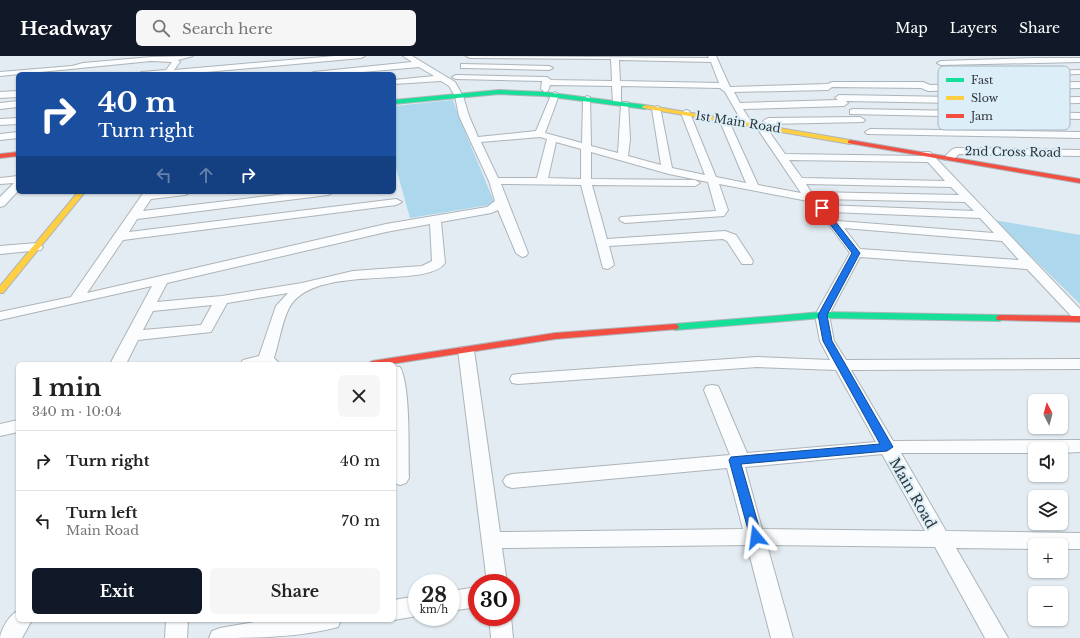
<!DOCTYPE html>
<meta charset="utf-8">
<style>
body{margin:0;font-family:"Libre Baskerville",serif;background:#f6f6f6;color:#222;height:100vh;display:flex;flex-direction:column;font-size:15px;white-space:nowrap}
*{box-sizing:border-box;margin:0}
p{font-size:13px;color:#767676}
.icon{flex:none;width:22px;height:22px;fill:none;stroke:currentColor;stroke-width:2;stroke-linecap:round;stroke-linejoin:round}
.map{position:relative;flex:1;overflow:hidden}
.panel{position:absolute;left:16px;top:306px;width:380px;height:260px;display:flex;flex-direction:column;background:#fff;border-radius:6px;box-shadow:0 1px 3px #0004}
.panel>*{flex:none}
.guide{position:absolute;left:16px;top:16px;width:380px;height:122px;border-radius:6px;box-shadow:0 1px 3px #0004;background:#1a4fa0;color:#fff;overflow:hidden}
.needle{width:26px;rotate:354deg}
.tools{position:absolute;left:1028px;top:338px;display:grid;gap:8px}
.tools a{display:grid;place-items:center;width:40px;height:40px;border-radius:6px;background:#fff;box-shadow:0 1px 3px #0004;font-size:20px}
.speed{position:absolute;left:408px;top:518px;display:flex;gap:8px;font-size:20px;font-weight:700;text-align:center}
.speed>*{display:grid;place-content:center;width:52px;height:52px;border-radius:50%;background:#fff;box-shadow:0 1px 3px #0004;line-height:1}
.speed small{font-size:10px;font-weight:400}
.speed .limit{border:6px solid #d22;background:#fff;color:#111}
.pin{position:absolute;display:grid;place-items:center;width:34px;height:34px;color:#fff;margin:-17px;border-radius:8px;box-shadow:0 2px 6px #0006}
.me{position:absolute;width:44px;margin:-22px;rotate:344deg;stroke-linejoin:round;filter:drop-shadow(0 0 3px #0008)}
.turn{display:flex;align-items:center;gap:14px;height:84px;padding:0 16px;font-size:18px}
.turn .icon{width:52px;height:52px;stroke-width:2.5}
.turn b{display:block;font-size:28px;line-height:34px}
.lanes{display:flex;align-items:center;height:38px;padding:0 16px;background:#0003;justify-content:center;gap:20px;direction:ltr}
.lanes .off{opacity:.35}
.round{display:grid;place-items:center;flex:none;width:42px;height:42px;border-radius:6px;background:#f6f6f6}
.headline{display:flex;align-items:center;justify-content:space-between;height:68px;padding:0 16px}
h1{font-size:24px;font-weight:700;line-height:30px}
.action{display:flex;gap:8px;margin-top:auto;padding:8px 16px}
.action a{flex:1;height:46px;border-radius:6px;background:#111827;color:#fff;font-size:16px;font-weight:700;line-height:46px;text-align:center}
.action a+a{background:#f6f6f6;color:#222}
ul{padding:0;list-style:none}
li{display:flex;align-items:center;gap:12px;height:60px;padding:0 16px;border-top:1px solid #e0e0e0}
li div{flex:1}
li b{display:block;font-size:15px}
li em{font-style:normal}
header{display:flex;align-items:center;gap:24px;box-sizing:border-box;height:56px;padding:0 20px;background:#111827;color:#fff}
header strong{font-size:19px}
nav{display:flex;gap:22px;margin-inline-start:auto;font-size:14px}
.search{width:280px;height:36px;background:#f6f6f6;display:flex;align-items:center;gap:10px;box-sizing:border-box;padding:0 14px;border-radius:6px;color:#767676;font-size:15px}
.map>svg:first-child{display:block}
.green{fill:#add7ec}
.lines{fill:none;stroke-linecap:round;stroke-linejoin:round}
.street-casing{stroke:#adb4b9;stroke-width:2}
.fast-casing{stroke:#adb4b9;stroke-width:2}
.slow-casing{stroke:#adb4b9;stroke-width:2}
.jam-casing{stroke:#adb4b9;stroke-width:2}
.street{fill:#fbfcfd;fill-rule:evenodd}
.fast{fill:#16e098;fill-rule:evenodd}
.slow{fill:#ffcf43;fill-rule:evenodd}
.jam{fill:#f24e42;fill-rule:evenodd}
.route{fill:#1a73e8;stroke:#114b97}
.labels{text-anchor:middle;stroke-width:4;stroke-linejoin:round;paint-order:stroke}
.far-street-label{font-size:12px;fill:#2e3539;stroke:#dceef8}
.street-label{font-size:14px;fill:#2e3539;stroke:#dceef8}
.key{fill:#dceef8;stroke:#a8b6bf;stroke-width:1}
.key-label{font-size:11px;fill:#2e3539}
</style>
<header>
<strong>Headway</strong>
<div class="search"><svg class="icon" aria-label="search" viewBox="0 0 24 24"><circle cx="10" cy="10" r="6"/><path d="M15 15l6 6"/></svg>Search here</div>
<nav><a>Map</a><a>Layers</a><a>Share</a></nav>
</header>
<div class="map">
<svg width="1080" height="582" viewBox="0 0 1080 582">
<rect width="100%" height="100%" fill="#e2ecf2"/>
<g class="green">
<path d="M453,44L458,59L495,148L410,162L394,105V50Z"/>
<path d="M994,164L1080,179V248Z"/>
</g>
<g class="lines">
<g class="street-casing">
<g id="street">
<path d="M193,0L178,4L180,6L174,14L335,0H365L361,2L184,18H138L142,16L166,14L172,6L151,5L0,20V16L72,10L83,7L151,1Z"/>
<path d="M403,0H412L455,26L463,40L469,60L478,81L536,75L551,39L555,36L559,39L545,77L582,87L583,43L587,40L590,41L591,90L618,97L621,48L622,46H628L630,83L628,100L661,109L652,53L657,50L660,51L672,112L705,119L681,57L686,54L689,55L716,121L746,127L719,63L721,61H727L758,129L801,137L755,69L757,67H763L785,98L922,100V96H930L1080,253V265L1075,264L1027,213L860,201L829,259L834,285L846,304L1080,303V313L851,314L893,385L1080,384V396L1061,397V393H1035V397H901L946,475L1080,477V493H1061V489H1035V493L956,492L1008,582H985L935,491L767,489L793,582H771L747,489L502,492L507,527H487L458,294L461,291H471L474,294L500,476L743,473L727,412L512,432L506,430L503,425L506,420L512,418L730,399L704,334L706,330L712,329L718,330L720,334L747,397L876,386L836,314L757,311L518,328L512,327L510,323L512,319L518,318L757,301L830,304L820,285L815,259L850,197L818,154L808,145L719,128L728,154L724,160L625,167L621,165L619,163L621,161L716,155L708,126L669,118L591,96V123L695,124L700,127L695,130L592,129L607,183L725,175L736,179L753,205L752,208H742L727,185L723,183L609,190L614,209L608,213L603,212L581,129L501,128L528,197L526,200L522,201L516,197L498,154L491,157L441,166L445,207C427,234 314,206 289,252C282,266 279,286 274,302L280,308H240L243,304L259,300L276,250L288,237L227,247L211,276L138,284L126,308H110L152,230L0,264V256L71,241L144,136H191L185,139L151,143L143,155L301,136H334L328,139L137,163L129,176L396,143L402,146L396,149L123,184L87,237L386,168L487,151L495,145L489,125L459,60L455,40L449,30L441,25L394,28V24L434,20L419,11L340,18H310L314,16L412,6ZM540,81L547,83L537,122H498L481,86ZM556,86L581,93V123L548,122ZM789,104L928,106L945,125L802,122ZM806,128L951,131L959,139L811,136ZM818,143L965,146L974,155L825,149ZM831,156L980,162L994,177L838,165ZM430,168L432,205L422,210L353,215L302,227L222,240L157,246L167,227L386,176ZM844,172L1002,185L1019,204L860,193ZM212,249L201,269L143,274L153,255ZM882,398L925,475L762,473L745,411Z"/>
<path d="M466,0L709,2L708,0H716L730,31L828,28L832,26H923L930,29L1080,26V32L928,35L921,32L832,31L828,34L734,36L740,47L838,44L835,42L839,39L1011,42L1080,41V47L1011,48L846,45L848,47L844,50L743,53L752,67L747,70L744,69L725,36L720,32L621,30V46L617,49L613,46L612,30L550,29L548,35L545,36L541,33L542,25L456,23L452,21L456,19L547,21L551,24L612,25L611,3L470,2ZM619,4L711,6L719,27L620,25Z"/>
<path d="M1034,2H1080V6L941,9L937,7L941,5Z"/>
<path d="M461,8L549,10L553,12L549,14L464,12H461Z"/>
<path d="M1080,14V18L962,21L958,19L962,17Z"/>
<path d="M18,35V41L0,42V36Z"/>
<path d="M18,45V51L0,53V47Z"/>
<path d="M853,53L1080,57V63L850,58V54Z"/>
<path d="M860,61L865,64L863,66L768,68L763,65L768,62Z"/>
<path d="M18,62V68L0,69V63Z"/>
<path d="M870,73L1080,76V82L867,78L865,76Z"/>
<path d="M18,76V82L0,84V78Z"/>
<path d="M956,92L1080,94V100L959,98L953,104H945L944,102C947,98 951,93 956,92Z"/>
<path d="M18,120V135L4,150L0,151V141L14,127L0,128V122Z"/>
<path d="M37,187L43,191L41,194L0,198V190Z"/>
<path d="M394,310L400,311C411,330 408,398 409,422L406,427L400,429L394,427Z"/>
<path d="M18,364V376L0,380V368Z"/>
<path d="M477,531V551L451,555V535Z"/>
<path d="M417,540V560L394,564V544Z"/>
<path d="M18,555V564H32L22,582H0C1,573 10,558 18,555Z"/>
<path d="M489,561H511L513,582H491Z"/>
<path d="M166,564H188L187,582H165Z"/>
<path d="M267,564H341L338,571C298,582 251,582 209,582L212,575L220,572Z"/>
</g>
</g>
<g class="fast-casing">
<g id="fast">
<path d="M499,34L544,36L645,49L648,51L645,53L544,40L499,38L394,48V44Z"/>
<path d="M822,256L1000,259L1004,262L1000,265L822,262L675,274L671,271L675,268Z"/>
</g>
</g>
<g class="slow-casing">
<g id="slow">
<path d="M645,49L850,84L853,86L850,88L643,52L642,51Z"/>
<path d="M78,136H85L3,237H0V230Z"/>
</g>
</g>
<g class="jam-casing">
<g id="jam">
<path d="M850,84L1080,123V127L848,87V85Z"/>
<path d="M18,96V100L0,102V98Z"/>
<path d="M1000,259L1080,260V266L997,264L996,262L997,260Z"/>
<path d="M675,268L678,269L679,271L678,273L555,283L391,308H367L372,305L555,277Z"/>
</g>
</g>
<use href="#street" class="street"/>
<use href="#fast" class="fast"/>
<use href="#slow" class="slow"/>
<use href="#jam" class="jam"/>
</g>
<path class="route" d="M819,151H824L860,197L827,259L832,285L893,391L887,395L741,408L762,481L760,484L756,486L752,484L750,481L729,404L731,401L880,388L823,285L818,259L852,197L819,154Z"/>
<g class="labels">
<g class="far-street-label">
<text transform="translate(738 66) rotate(9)" y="4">1st Main Road</text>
<text transform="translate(1013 96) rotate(1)" y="4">2nd Cross Road</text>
</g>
<g class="street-label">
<text transform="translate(913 437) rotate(60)" y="5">Main Road</text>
</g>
</g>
<rect x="938" y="10" width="132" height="64" rx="6" class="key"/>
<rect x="946" y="22" width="18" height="4" fill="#16e098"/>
<rect x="946" y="40" width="18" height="4" fill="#ffcf43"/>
<rect x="946" y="58" width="18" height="4" fill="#f24e42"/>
<g class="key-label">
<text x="971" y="28">Fast</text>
<text x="971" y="46">Slow</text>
<text x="971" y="64">Jam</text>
</g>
</svg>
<div class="tools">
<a><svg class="needle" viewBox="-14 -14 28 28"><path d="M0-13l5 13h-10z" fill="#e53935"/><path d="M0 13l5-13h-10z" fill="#767676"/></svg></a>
<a><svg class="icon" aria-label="sound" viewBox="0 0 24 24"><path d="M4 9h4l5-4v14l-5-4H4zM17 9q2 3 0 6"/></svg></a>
<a><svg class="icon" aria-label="layers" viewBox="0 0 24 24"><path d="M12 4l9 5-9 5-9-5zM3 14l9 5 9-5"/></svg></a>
<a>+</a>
<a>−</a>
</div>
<div class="speed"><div>28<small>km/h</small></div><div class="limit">30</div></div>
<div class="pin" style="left:822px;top:152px;background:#d93025"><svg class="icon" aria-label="arrive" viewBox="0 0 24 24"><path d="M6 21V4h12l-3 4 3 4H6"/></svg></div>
<svg class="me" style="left:756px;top:481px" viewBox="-20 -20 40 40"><path d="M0-17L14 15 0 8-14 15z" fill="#1a73e8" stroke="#fff" stroke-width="4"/></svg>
<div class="guide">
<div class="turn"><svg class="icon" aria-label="right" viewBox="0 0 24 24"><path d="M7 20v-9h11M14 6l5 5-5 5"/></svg><div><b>40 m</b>Turn right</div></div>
<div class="lanes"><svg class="icon off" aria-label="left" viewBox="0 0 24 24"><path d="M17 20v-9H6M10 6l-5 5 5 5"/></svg><svg class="icon off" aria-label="ahead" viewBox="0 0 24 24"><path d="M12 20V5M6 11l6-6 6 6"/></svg><svg class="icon" aria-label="right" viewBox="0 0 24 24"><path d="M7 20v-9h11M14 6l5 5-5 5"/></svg></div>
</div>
<section class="panel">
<div class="headline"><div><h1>1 min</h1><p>340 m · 10:04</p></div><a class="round"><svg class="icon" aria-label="close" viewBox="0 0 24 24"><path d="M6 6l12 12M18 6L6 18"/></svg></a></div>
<ul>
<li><svg class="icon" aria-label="right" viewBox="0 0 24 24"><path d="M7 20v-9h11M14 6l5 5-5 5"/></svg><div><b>Turn right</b></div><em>40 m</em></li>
<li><svg class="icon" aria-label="left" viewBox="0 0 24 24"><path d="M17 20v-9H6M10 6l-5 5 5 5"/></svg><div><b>Turn left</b><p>Main Road</p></div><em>70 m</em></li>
</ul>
<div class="action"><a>Exit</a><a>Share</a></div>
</section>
</div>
